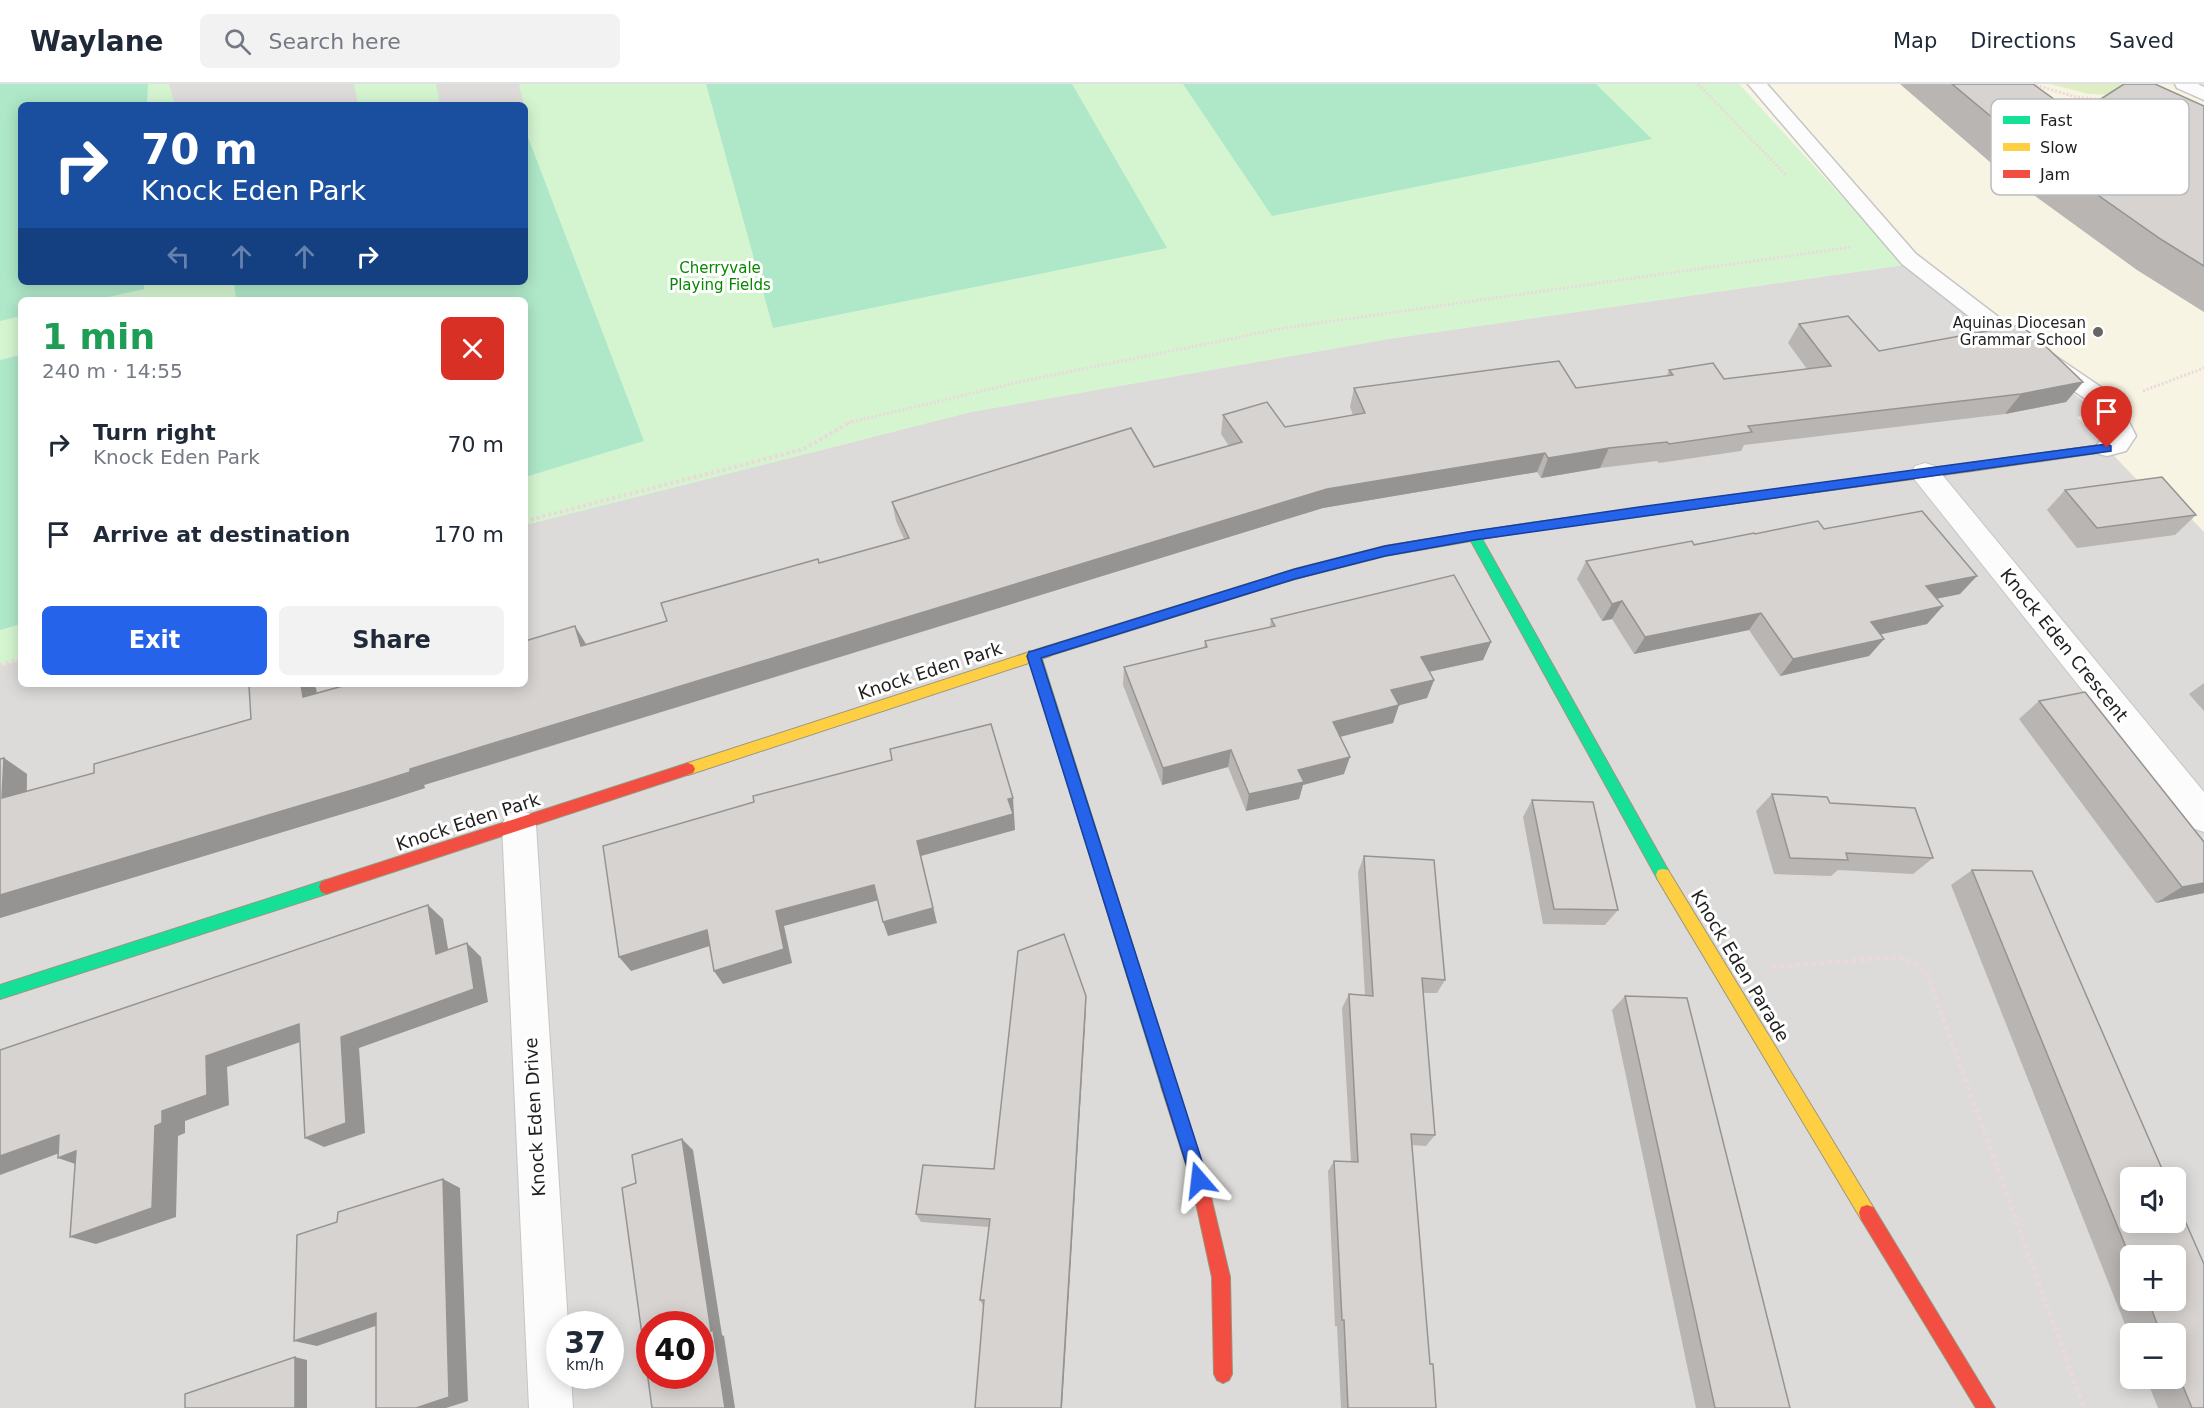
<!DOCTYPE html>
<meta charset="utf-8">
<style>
body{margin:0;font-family:"DejaVu Sans",sans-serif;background:#f2f2f3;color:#1f2937;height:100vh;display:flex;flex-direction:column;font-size:22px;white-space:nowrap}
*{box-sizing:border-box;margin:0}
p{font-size:20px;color:#747a83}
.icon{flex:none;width:33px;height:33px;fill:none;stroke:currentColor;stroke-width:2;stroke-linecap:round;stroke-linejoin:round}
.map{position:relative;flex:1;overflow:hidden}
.drawer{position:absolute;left:18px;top:213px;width:510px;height:390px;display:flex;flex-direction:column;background:#fff;border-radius:9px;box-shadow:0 3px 15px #0003}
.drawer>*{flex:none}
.banner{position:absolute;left:18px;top:18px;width:510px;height:183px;border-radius:9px;box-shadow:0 3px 15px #0003;background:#1a4fa0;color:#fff;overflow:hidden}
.buttons{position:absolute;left:2120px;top:1083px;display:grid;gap:12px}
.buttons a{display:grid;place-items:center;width:66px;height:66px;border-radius:9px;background:#fff;box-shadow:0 3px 15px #0003;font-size:30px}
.speed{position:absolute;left:546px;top:1227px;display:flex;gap:12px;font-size:30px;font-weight:700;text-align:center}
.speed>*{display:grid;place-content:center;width:78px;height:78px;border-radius:50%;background:#fff;box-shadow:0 3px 15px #0003;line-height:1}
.speed small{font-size:15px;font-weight:400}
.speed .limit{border:9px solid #d22;background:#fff;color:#111}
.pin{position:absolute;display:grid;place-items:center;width:51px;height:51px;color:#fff;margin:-62px -26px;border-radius:50% 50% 50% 0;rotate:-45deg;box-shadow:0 0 6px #0007}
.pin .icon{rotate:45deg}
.me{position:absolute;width:66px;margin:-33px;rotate:343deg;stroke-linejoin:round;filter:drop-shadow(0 0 4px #0008)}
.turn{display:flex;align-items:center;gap:21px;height:126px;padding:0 24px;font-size:27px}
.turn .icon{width:78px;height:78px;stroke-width:2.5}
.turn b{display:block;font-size:42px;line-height:51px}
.lanes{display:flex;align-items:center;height:57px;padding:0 24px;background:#0003;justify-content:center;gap:30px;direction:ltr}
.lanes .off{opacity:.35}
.round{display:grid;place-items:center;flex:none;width:63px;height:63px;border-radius:9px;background:#f2f2f3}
.overview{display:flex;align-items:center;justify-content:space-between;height:102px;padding:0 24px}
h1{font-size:36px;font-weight:600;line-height:45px;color:#1e9e55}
.primary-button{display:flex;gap:12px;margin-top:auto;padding:12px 24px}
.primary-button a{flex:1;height:69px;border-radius:9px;background:#2563eb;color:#fff;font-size:24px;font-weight:600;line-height:69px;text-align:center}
.primary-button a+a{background:#f2f2f3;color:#1f2937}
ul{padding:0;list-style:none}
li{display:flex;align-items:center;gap:18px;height:90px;padding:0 24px}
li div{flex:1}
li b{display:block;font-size:22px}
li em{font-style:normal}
header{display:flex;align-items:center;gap:36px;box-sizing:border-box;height:84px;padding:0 30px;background:#fff;border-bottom:2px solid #e0e1e3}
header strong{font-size:28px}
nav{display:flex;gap:33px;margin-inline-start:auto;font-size:21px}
.search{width:420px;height:54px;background:#f2f2f3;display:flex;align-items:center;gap:15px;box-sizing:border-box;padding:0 21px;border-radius:9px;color:#747a83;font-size:22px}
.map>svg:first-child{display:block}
.residential{fill:#dddbd9;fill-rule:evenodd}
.education{fill:#f7f4e3}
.grass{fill:#dfedc4}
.park{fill:#d5f5d1;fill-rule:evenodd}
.pitch{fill:#afe8c9}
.parking{fill:#dedcdb}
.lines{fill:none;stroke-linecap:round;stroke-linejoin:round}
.lane-casing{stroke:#c6c5c4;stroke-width:3}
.street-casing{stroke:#c6c5c4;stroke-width:2}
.fast-casing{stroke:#99977e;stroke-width:2}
.slow-casing{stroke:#99977e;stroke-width:2}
.jam-casing{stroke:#99977e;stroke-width:2}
.path-far2{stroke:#ebd9da;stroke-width:3;stroke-dasharray:2 2;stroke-linecap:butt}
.path-far1{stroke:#ebd9da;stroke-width:4;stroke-dasharray:3 3;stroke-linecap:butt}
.path{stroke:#ebd9da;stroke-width:4.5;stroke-dasharray:4 4;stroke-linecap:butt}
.lane{fill:#fcfcfc;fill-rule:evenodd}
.street{fill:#fcfcfc;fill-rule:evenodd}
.fast{fill:#16e098;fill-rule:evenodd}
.slow{fill:#ffcf43;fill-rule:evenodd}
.jam{fill:#f24e42;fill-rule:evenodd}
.wall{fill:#b8b5b3;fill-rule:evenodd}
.shaded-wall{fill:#969492}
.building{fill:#d6d3d0;stroke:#969492;stroke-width:1.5;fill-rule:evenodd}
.route{fill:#2563eb;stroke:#184099;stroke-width:1.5}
.poi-dot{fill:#676665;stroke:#fff;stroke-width:2}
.labels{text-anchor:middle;stroke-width:6;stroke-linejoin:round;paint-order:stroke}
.far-park-label{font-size:15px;fill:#088802;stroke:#fff}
.far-poi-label{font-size:15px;fill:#1f1f1f;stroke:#fff;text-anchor:end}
.street-label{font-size:18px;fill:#1f1f1f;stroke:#fff}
.key{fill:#fff;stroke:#bcbcbc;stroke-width:1.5}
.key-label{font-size:16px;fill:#1f1f1f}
</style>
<header>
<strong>Waylane</strong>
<div class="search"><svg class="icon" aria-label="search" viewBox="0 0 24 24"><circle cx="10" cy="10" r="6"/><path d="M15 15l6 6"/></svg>Search here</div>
<nav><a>Map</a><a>Directions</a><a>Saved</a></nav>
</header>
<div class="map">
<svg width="2204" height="1324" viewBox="0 0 2204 1324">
<rect width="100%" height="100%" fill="#eeebe8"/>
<path class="residential" d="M1904,181L2081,315L2096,330L2077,333L2107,364L2155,396L2204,448V1324H0V582L21,576V600H525V441L971,328L1388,255ZM2130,1094H2175V1138H2130ZM2130,1172H2175V1216H2130ZM560,1240H610V1292H560ZM650,1240H700V1292H650ZM2130,1250H2175V1294H2130Z"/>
<path class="education" d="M1739,0H2204V448L2155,396L2139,398L2077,333L2095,329L2081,315L1904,181Z"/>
<path class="grass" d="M2050,0H2138L2112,11L2089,10Z"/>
<path class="park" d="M0,0H1739L1904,181L1388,255L971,328L525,441V216H21V576L0,582ZM21,21H525V198H21Z"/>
<g class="pitch">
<path d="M0,0H148L147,21H21V198H144V205L95,216H21V232L0,237Z"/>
<path d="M706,0H1072L1167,164L773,244Z"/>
<path d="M1183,0H1596L1652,55L1272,132Z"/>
<path d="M526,48L644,357L525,393V216H236L234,198H525Z"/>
<path d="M21,271V540L0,546V276Z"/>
</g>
<g class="parking">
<path d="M169,0H354L358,21H175Z"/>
<path d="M436,0H519L524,21H440Z"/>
</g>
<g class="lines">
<g class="lane-casing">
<g id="lane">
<path d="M1748,0H1767L1916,170L2005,238L2117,314L2136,352L2126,367L2107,372L2099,370L2095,364L2099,358L2110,355L2112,352L2100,325L1989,248L1902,180Z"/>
<path d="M2175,0H2198L2204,3V16L2177,4Z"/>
</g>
</g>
<g class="street-casing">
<g id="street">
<path d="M1925,379L1935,382L2204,708V748L2192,744L1915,396L1911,389L1915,382Z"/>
<path d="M519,726L531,730L536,741L568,1240H560V1292H571L573,1324H529L502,741L507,730Z"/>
</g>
</g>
<g class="fast-casing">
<g id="fast">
<path d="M1530,439L1536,443L1534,446L1482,455L1668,786L1670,791L1668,796L1663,797L1658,796L1471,457L1385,472L1295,495L1045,573L1041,572L1177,1002L1175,1008L1169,1010L1163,1008L1028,571L1029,567L1039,568L1045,563L1295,485L1385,462Z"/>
<path d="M326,796L331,798L333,803L331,808L326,810L0,915V901Z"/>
</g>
</g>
<g class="slow-casing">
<g id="slow">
<path d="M2107,360L2111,361V367L1972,387L1966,383L1972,379Z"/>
<path d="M1045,563L1051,568L1050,572L688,691L683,689L681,685L683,681L688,679Z"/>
<path d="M1663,785L1668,786L1873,1123L1875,1129L1873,1135L1867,1137L1861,1135L1658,796L1656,791L1658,786Z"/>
</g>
</g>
<g class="jam-casing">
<g id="jam">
<path d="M1972,379L1978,383L1972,387L1530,447L1524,443L1530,439Z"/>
<path d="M688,679L693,681L695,685L693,689L326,810L321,808L319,803L321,798L326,796Z"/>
<path d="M1169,994L1175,996L1177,1002L1207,1096L1230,1193L1232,1290L1229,1296L1223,1299L1217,1296L1214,1290L1212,1193L1191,1096L1161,1002L1163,996Z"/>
<path d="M1867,1121L1873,1123L1995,1324H1976L1861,1135L1859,1129L1861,1123Z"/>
</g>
</g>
<g class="path-far2">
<path d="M1698,0L1787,92"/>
<path d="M2032,0L2076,13L2104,16"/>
<path d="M2143,307L2204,284"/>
<path d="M848,339L1019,298L1284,244L1852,163"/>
</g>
<g class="path-far1">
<path d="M525,437L804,365L852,337"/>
<path d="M0,581L21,575"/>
</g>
<path class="path" d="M1772,883L1896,873L1913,878L1927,890L2084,1324"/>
<use href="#lane" class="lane"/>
<use href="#street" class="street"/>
<use href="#fast" class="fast"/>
<use href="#slow" class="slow"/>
<use href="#jam" class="jam"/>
</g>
<g class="wall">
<path d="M1900,0H2033L2076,31L2204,22V228L2137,186L1998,85Z"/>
<path d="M1799,240L1879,267L2083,298L2066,318L2005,330L1744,361L1741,367L1659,379L1657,377L1600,384L1541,394L1537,388L1323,424L497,679L424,701L425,704L385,717L0,834V675L4,674L27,690V708L94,689L251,635L316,604L317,609L586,561L667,537L819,479L904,455L896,437L892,418L1154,383L1229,362L1221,350L1223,331L1285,343L1353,331L1350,323L1354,304H1576L1667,292L1669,286L1724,295L1807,285L1788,259Z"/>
<path d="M2065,406L2196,431L2175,451L2077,464L2047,426Z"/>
<path d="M1824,445L1960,510L1936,515L1943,522L1927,540L1880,550L1884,555L1869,572L1780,592L1749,546L1634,570L1612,535L1602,537L1577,495L1586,477L1755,450Z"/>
<path d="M1271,535L1491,558L1483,576L1429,588L1434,596L1427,614L1399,621L1393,639L1340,653L1344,690L1303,701L1299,715L1246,727L1228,683L1162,701L1123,601L1124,583L1204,564L1205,557L1270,543Z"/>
<path d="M2204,599V627L2189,610Z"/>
<path d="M2039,617L2204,758V809L2156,819L2019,635Z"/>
<path d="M1772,710L1830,719L1933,774L1913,790L1838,786L1831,792L1774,790L1756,727Z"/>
<path d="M1532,716L1618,826L1605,841L1543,840L1523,733Z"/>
<path d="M1364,772L1445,896L1437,909H1423L1435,1051L1426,1062L1412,1061L1430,1280L1436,1324H1341L1337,1242H1335L1328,1087L1334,1077L1351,1078L1342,924L1349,910L1365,911L1358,788Z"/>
<path d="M1972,786L2032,787L2166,1094H2130V1138H2175V1114L2204,1180V1324H2158L2146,1294H2175V1250H2130V1253L1951,801ZM2130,1172H2175V1216H2130Z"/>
<path d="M1625,912L1790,1324H1696L1612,926Z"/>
<path d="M1086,926L983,1222L980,1216L989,1143L921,1138L916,1130L994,1085Z"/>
</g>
<g class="shaded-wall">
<path d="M2083,298L2066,318L2005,330L2021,310Z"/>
<path d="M1609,364L1600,384L1541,394L1548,374Z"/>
<path d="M1545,369L1537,388L1323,424L424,701L425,704L385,717L0,834V811L410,685L1327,405Z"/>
<path d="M1977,492L1960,510L1910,520L1926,502Z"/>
<path d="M1622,517L1612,535L1602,537L1612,520Z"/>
<path d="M1943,522L1927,540L1856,556L1871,538Z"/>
<path d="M1761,529L1749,546L1634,570L1645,553Z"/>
<path d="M575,542L586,560L591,580L581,562Z"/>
<path d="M1884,555L1869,572L1780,592L1793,575Z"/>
<path d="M1491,558L1483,576L1414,591L1421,573Z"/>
<path d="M1434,596L1427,614L1385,625L1391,606Z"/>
<path d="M301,600H312L316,604L319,630L303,613Z"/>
<path d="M1399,621L1393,639L1328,656L1333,638Z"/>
<path d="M1231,666L1228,683L1162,701L1163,684Z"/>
<path d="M1350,673L1344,690L1303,701L1299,715L1246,727L1249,710L1298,686Z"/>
<path d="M4,674L27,690L26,730L2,714Z"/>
<path d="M1013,714L1015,746L921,772L937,839L888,852L883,838L917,757L1008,715Z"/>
<path d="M2204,799V809L2156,819L2182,803Z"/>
<path d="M874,801L879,816L784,842L792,879L723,900L714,887L776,827Z"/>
<path d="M428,821L443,835L451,883L436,870Z"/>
<path d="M707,846L716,860L631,887L619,873Z"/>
<path d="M467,859L481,873L488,918L359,964L365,1049L324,1063L305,1054L341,953Z"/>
<path d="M1086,912V926L1062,1324H1061Z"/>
<path d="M299,940L318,952L227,983L229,1021L185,1037V1049L178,1052L176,1133L96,1160L70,1153L155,1042L162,1027L206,972Z"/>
<path d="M59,1051L84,1060L0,1091V1072Z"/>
<path d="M682,1055L693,1066L722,1251L724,1252L735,1324H725L711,1247Z"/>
<path d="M76,1067L84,1083L58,1074Z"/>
<path d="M443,1095L460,1104L468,1317L446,1324H416Z"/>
<path d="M376,1229L396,1235L317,1262L294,1257Z"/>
<path d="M295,1273L307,1276V1324H295Z"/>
</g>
<g class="building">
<path d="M1952,0H2033L2076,31L2124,0H2155L2204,22V182L2162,156L2018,55Z"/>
<path d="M1848,232L1879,267L2019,241L2036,253L2083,298L2021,310L1748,342L1752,348L1669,360L1667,358L1609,364L1548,374L1545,369L1327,405L484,662L410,685V688L369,701L0,811V675L4,674L2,714L94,689V680L251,635L249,602L255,600H301L303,613L350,600H525V557L575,542L581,562L667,537L661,519L818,475L819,479L909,454L892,418L1131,344L1154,383L1242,358L1223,331L1267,318L1285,343L1365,329L1354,304L1559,277L1576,304L1673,291L1669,286L1713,279L1724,295L1831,282L1799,240Z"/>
<path d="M2162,393L2196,431L2097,444L2065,406Z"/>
<path d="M1922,427L1977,492L1926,502L1943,522L1871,538L1884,555L1793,575L1761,529L1645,553L1622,517L1612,520L1586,477L1692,457L1694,461L1754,449L1755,450L1818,437L1824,445Z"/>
<path d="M1454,491L1491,558L1421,573L1434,596L1391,606L1399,621L1333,638L1350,673L1298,686L1304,698L1249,710L1231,666L1163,684L1124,583L1207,563L1205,557L1275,542L1271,535Z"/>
<path d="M2085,608L2204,758V799L2182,803L2039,617Z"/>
<path d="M991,640L1013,714L1008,715L1013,730L917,757L933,824L883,838L874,801L776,827L784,865L714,887L707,846L619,873L603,762L754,718L753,712L892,676L890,665Z"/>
<path d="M1772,710L1827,713L1830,719L1915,724L1933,774L1846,769L1848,776L1790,774Z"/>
<path d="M1532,716L1593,718L1618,826L1554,825Z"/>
<path d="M1364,772L1434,776L1445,896L1422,894L1435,1051L1411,1050L1430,1280H1433L1436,1324H1348L1344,1236H1342L1334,1077L1358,1078L1349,910L1373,912Z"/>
<path d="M1972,786L2032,787L2166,1094H2130V1138H2175V1114L2204,1180V1324H2192L2175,1283V1250H2161L2148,1216H2175V1172H2130V1173Z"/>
<path d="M428,821L436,870L467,859L474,905L341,953L346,1039L305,1054L299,940L206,972L207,1011L162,1027V1039L155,1042L152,1124L70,1153L76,1067L58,1074L59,1051L0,1072V966Z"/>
<path d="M1064,850L1086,912L1061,1324H975L984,1216H980L990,1135L916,1130L923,1081L994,1085L1018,867Z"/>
<path d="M1625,912L1687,914L1790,1324H1715Z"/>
<path d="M682,1055L711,1247L713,1246L725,1324H652L622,1104L636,1099L632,1071ZM650,1240H700V1292H650Z"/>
<path d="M443,1095L449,1313L416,1324H376V1229L294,1257L297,1151L337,1138L338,1128Z"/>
<path d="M295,1273V1324H185V1310Z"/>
</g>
<path class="route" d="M2107,360L2111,362V367L1474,456L1385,472L1295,495L1041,574L1208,1096L1205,1102L1199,1104L1193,1102L1027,572L1029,568L1295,485L1385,462L1474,447L1639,423Z"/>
<circle class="poi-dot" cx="2098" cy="248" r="6"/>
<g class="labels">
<g class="far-park-label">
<text x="720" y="189">Cherryvale<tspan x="720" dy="17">Playing Fields</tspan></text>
</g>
<g class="far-poi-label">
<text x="2086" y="244">Aquinas Diocesan<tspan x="2086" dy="17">Grammar School</tspan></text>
</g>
<g class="street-label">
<text transform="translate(2064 561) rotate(51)" y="6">Knock Eden Crescent</text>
<text transform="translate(930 587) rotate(-18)" y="6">Knock Eden Park</text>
<text transform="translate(468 738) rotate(-18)" y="6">Knock Eden Park</text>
<text transform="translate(1740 882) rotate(59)" y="6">Knock Eden Parade</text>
<text transform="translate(535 1033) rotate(-93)" y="6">Knock Eden Drive</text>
</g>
</g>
<rect x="1991" y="15" width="198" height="96" rx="9" class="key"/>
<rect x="2003" y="32" width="27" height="8" fill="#16e098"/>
<rect x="2003" y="59" width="27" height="8" fill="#ffcf43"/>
<rect x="2003" y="86" width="27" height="8" fill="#f24e42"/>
<g class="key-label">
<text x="2040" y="42">Fast</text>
<text x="2040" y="69">Slow</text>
<text x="2040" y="96">Jam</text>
</g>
</svg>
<div class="buttons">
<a><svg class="icon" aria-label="sound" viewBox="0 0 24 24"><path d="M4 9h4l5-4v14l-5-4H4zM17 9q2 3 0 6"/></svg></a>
<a>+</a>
<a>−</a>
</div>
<div class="speed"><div>37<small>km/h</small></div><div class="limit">40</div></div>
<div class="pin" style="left:2107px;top:364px;background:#d93025"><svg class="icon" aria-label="arrive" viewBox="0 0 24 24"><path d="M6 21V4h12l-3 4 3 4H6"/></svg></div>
<svg class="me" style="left:1199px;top:1096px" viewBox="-20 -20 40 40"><path d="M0-17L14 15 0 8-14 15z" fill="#2563eb" stroke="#fff" stroke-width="4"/></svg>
<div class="banner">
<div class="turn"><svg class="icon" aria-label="right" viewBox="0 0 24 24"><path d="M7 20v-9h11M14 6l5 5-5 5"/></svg><div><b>70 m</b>Knock Eden Park</div></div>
<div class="lanes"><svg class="icon off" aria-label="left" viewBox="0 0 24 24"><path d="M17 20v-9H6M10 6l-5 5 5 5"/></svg><svg class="icon off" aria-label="ahead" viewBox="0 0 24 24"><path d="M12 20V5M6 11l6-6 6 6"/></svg><svg class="icon off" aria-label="ahead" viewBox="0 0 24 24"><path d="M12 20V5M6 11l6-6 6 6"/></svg><svg class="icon" aria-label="right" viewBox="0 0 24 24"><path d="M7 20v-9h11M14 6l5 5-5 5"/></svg></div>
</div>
<section class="drawer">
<div class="overview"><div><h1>1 min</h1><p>240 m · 14:55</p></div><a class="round" style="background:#d93025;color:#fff"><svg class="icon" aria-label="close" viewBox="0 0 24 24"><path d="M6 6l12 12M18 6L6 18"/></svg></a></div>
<ul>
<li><svg class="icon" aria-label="right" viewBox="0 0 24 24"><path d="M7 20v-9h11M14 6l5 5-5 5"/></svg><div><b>Turn right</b><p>Knock Eden Park</p></div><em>70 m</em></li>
<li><svg class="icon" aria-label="arrive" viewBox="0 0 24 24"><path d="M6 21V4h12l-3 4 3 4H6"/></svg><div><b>Arrive at destination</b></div><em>170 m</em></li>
</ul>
<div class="primary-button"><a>Exit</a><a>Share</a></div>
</section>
</div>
